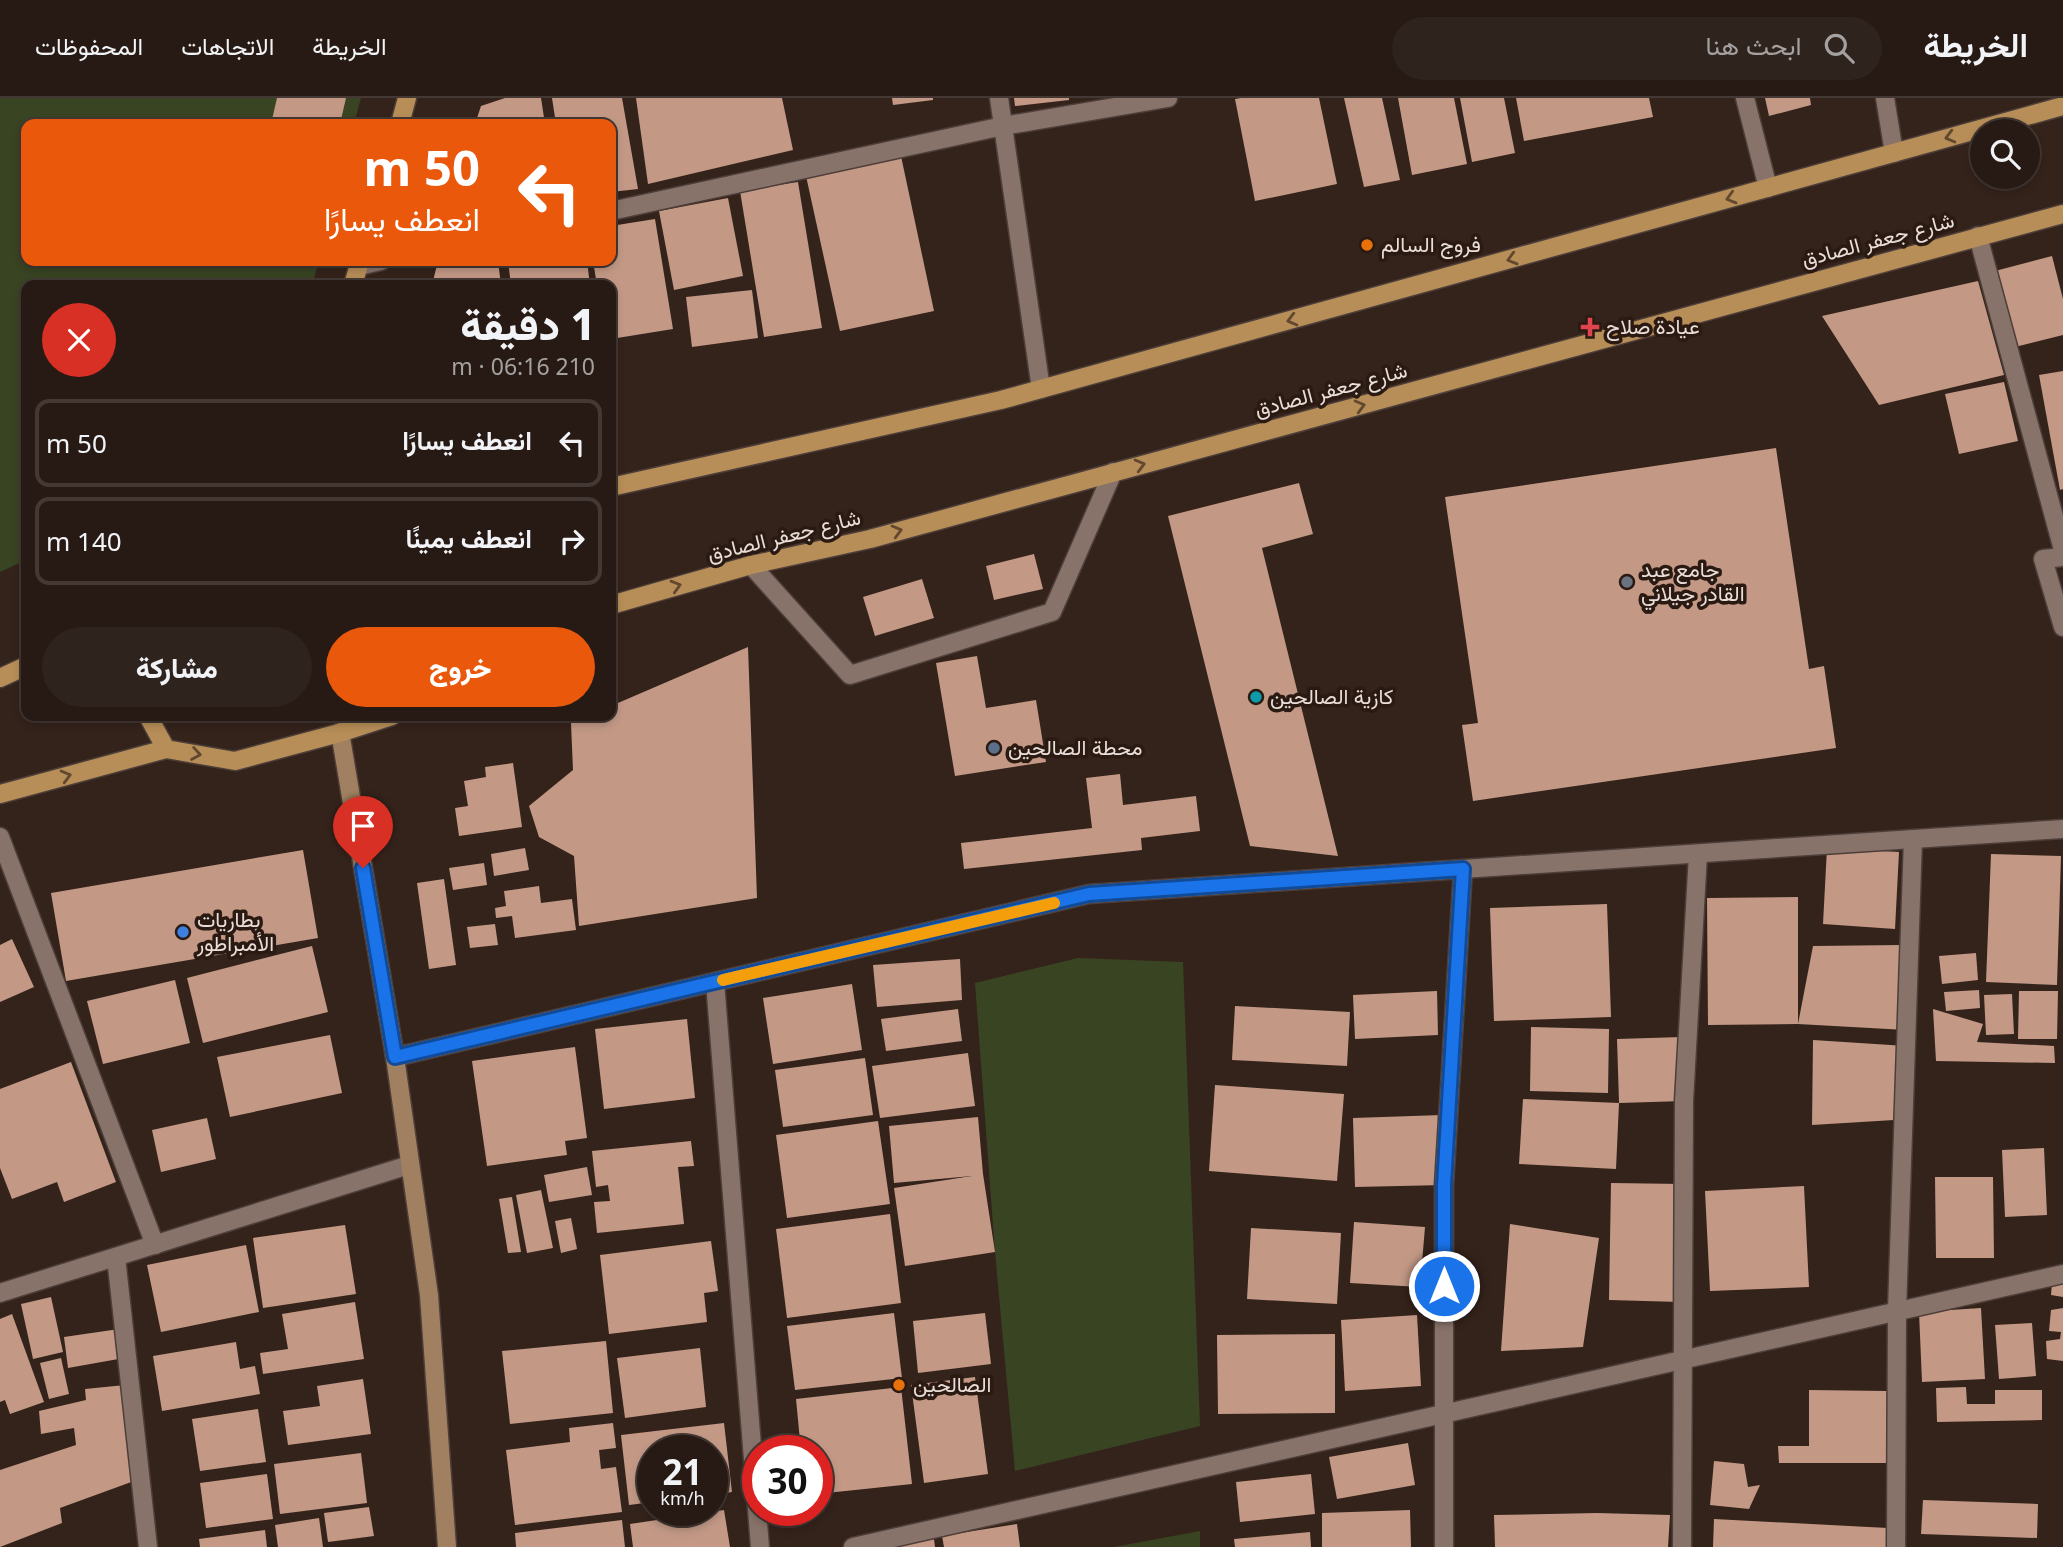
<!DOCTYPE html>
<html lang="ar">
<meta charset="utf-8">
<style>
body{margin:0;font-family:"Noto Sans",Vazirmatn,sans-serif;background:#2f231d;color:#f1f3f6;direction:rtl;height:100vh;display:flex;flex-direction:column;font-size:26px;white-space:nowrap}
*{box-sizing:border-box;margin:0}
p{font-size:23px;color:#a4a1a0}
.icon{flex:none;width:38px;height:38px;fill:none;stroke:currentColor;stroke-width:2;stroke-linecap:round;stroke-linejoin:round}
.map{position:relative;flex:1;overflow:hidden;direction:ltr}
.sheet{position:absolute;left:21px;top:182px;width:595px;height:441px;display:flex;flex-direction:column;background:#271a14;border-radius:14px;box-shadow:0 4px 10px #0003,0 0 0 2px #433834;direction:rtl}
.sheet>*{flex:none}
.hud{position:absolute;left:21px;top:21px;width:595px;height:147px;border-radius:14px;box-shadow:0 4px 10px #0003,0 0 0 2px #433834;direction:rtl;background:#ea580c;color:#fff;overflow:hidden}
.fabs{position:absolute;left:1970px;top:21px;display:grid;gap:14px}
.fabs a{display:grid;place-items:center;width:70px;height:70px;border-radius:50%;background:#271a14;box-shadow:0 4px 10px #0003,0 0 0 2px #433834;font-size:35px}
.speed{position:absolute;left:637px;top:1337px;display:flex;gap:14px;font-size:35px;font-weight:700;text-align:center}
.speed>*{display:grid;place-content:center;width:91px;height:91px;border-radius:50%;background:#271a14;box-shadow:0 4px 10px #0003,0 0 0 2px #433834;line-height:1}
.speed small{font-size:18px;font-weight:400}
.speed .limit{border:10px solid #d22;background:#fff;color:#111}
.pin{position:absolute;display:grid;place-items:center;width:60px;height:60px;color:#fff;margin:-72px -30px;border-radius:50% 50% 50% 0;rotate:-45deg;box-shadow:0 0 7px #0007}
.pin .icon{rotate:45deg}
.me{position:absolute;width:77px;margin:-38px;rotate:0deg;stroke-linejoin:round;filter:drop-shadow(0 0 5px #0008)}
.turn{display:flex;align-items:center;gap:24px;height:147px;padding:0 21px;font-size:32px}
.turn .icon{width:91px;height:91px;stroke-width:2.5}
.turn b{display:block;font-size:49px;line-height:60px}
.round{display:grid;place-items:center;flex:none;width:74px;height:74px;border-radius:37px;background:#2f231d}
.head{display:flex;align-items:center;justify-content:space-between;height:119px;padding:0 21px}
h1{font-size:42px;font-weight:800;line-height:52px}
.primary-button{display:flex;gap:14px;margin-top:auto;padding:14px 21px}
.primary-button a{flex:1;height:80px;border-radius:42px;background:#ea580c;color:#fff;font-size:28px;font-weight:800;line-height:80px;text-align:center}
.primary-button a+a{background:#2f231d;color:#f1f3f6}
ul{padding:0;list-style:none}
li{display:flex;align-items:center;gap:21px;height:88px;margin:0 14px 10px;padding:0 7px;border:4px solid #433834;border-radius:14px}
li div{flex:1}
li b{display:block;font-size:26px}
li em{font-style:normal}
header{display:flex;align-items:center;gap:42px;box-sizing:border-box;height:98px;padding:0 35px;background:#271a14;border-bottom:2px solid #433834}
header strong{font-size:33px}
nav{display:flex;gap:38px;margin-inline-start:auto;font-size:24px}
.search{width:490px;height:63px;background:#2f231d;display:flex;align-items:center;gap:18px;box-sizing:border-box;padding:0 24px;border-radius:38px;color:#a4a1a0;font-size:26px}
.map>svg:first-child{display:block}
.green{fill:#394423}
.building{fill:#c39986}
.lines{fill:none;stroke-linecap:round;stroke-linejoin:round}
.lane-casing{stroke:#4d3e39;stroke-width:21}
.street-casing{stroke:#4d3e39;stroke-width:21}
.secondary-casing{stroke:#4d3e39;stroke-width:21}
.primary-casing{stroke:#4d3e39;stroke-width:21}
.lane{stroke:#88736a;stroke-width:18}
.street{stroke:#88736a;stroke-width:18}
.secondary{stroke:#a08060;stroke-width:18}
.primary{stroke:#b78e57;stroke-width:18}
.oneway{stroke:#62482e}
.route-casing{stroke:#114b97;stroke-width:18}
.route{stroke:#1a73e8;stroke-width:12}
.slow{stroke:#f59e0b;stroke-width:12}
.food-dot{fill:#e8710a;stroke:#2a1a12;stroke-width:2.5}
.health-dot{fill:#e0444e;stroke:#2a1a12;stroke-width:2.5}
.worship-dot{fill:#6b7280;stroke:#2a1a12;stroke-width:2.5}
.culture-dot{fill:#0f9aa8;stroke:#2a1a12;stroke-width:2.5}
.service-dot{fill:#5c6f8a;stroke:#2a1a12;stroke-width:2.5}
.shop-dot{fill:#3f7fe0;stroke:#2a1a12;stroke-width:2.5}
.labels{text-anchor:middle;stroke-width:7;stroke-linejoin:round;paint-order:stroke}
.street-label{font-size:21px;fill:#eaded9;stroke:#2a1a12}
.poi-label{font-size:21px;fill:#eaded9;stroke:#2a1a12;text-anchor:start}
</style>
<header>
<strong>الخريطة</strong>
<div class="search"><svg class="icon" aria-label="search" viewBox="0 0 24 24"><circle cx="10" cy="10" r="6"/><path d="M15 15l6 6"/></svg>ابحث هنا</div>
<nav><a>الخريطة</a><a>الاتجاهات</a><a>المحفوظات</a></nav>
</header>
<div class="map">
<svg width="2063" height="1449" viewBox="0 0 2063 1449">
<rect width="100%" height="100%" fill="#34231b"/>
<g class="green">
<path d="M0,0H361L354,26H26V163H319L312,187H26V462L0,474Z"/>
<path d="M1078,860L1183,864L1200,1328L1015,1373L995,1154L975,885Z"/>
<path d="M1200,1433V1449H1114Z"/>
</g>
<g class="building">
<path d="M277,0H346L340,26H271Z"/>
<path d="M505,0H541L545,26H475L481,8Z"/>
<path d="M552,0H622L638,91L611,94V26H556Z"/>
<path d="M636,0H782L793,52L648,86Z"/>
<path d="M892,0H933V2L893,7Z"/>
<path d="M1014,0H1069V2L1015,8Z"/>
<path d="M1241,0H1319L1337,86L1255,103L1235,1Z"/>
<path d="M1344,0H1382L1400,82L1364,89Z"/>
<path d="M1398,0H1454L1467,66L1412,77Z"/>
<path d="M1460,0H1504L1515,55L1472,64Z"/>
<path d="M1516,0H1649L1653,19L1524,43Z"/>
<path d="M1765,0H1810L1811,7L1769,18Z"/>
<path d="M901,58L934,213L840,233L806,78Z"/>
<path d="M798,84L822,230L764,239L740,93Z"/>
<path d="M728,100L743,178L674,192L659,113Z"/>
<path d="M655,121L673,231L611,241V187H597L593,163H611V128Z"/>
<path d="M2052,158L2063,201V237L2015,249L1995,173Z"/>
<path d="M438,163H498L501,187H432Z"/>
<path d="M508,163H587L590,187H511Z"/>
<path d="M1978,183L2004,277L1879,307L1822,218Z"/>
<path d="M752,192L758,240L692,249L686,199Z"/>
<path d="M2063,273V391L2060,392L2039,277Z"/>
<path d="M2004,284L2018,343L1959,356L1945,296Z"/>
<path d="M1776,350L1809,571L1824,568L1836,650L1473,703L1462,627L1478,625L1445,399Z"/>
<path d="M1299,385L1313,436L1262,450L1338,758L1250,748L1168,418Z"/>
<path d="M1034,456L1043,491L994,502L986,468Z"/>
<path d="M922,481L934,520L875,538L863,499Z"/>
<path d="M748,549L757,800L579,828L574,758L539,739L529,708L573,672L571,625L588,618H611V608Z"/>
<path d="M977,558L986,610L1036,602L1046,664L955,678L936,565Z"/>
<path d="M513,665L522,729L459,738L455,710L468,708L464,683L486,679L485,669Z"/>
<path d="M1120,676L1123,707L1196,698L1200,733L1141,740L1142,752L964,771L961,745L1092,730L1086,680Z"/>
<path d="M525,750L529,772L494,778L491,756Z"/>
<path d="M1827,750L1899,754L1895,831L1823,826Z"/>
<path d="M303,752L318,840L66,883L51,795Z"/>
<path d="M1991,756L2061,758L2057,887L1986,884Z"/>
<path d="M484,765L487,787L453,792L449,770Z"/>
<path d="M444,781L456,867L429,871L417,785Z"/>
<path d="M539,788L541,805L572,801L576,832L515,840L512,818L496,820L495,810L506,808L504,793Z"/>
<path d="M1798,799V926L1813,848L1901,847L1906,932L1798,926L1708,927L1707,800Z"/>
<path d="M1607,806L1611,919L1494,923L1490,810Z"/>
<path d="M495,826L498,847L470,850L467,829Z"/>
<path d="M12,841L34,889L0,904V847Z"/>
<path d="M312,848L328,914L203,945L187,880Z"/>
<path d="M1976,855L1978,882L1942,886L1939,858Z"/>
<path d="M960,861L962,902L877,909L873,867Z"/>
<path d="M175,882L190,945L103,966L87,903Z"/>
<path d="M852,886L862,952L773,966L763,900Z"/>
<path d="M1979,892L1980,910L1946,913L1944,894Z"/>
<path d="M1437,893L1438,937L1355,941L1353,897Z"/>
<path d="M2019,893H2058L2057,941H2018Z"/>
<path d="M2012,896L2014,936L1986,937L1984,897Z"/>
<path d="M1235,908L1350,914L1347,968L1232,962Z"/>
<path d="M958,911L962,943L886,953L881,921Z"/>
<path d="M1933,911L1983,926L1977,944L2054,948L2055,965L1936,963Z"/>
<path d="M687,921L695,1000L604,1011L595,931Z"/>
<path d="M1531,929L1609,931L1608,995L1530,993Z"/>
<path d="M330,937L342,995L230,1019L217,959Z"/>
<path d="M1682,939L1684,1003L1619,1005L1617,941Z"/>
<path d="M1813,942L1906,948L1894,1022L1812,1027Z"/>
<path d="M575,949L587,1040L565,1043L567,1057L487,1068L472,963Z"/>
<path d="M968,955L975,1008L880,1020L872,968Z"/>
<path d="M865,960L873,1017L783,1029L775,972Z"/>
<path d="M71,964L116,1084L64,1104L57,1084L12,1101L0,1070V991Z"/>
<path d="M1215,987L1344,996L1337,1083L1209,1073Z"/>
<path d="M1523,1001L1619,1005L1616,1071L1519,1066Z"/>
<path d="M1442,1017L1444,1087L1355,1089L1353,1020Z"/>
<path d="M978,1019L983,1076L995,1154L905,1168L894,1090L972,1078L894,1085L889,1028Z"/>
<path d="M207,1020L216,1061L161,1074L152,1032Z"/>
<path d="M878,1023L890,1106L787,1120L776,1037Z"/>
<path d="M691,1043L694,1068L678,1069L684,1126L597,1135L594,1104L610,1103L608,1087L596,1089L592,1053Z"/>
<path d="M2044,1050L2047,1117L2005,1119L2002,1052Z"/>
<path d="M587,1069L592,1097L549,1104L544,1077Z"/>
<path d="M1935,1079H1993L1994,1160H1936Z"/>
<path d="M1611,1085L1683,1086L1680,1204L1609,1202Z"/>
<path d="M1804,1088L1809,1189L1710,1193L1705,1093Z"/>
<path d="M541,1092L553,1150L527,1155L516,1097Z"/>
<path d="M512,1099L521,1154L508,1155L499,1101Z"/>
<path d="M890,1116L901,1205L787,1220L776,1131Z"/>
<path d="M571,1120L577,1151L561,1155L555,1123Z"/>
<path d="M1354,1124L1425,1129L1420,1189L1350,1185Z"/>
<path d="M1510,1126L1599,1140L1583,1249L1501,1253Z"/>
<path d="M345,1127L356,1196L263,1210L253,1140Z"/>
<path d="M1251,1130L1341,1135L1337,1206L1247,1201Z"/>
<path d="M711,1143L718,1193L704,1195L707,1224L609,1236L600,1157Z"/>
<path d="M246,1147L259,1214L161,1234L147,1167Z"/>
<path d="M2063,1183V1199L2051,1197L2052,1185Z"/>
<path d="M51,1199L63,1254L33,1261L21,1206Z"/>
<path d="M355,1204L364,1261L263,1276L260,1255L288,1251L282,1216Z"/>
<path d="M1981,1210L1985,1281L1922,1284L1919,1214Z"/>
<path d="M2063,1210V1263L2047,1261L2046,1243L2060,1241L2061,1234L2049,1233L2051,1212Z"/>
<path d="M894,1215L902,1280L795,1292L787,1228Z"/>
<path d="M985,1215L991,1266L918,1275L913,1223Z"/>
<path d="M12,1216L44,1304L10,1316L5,1302L0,1304V1221Z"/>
<path d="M1417,1217L1421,1288L1345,1293L1341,1222Z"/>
<path d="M2032,1225L2036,1278L1999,1281L1995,1227Z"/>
<path d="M119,1231L124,1260L68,1270L64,1239Z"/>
<path d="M1335,1236V1315L1218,1316L1217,1237Z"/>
<path d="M606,1243L613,1315L510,1326L502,1253Z"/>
<path d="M236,1244L240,1271L255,1268L260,1296L162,1313L153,1258Z"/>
<path d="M700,1250L706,1309L625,1320L617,1260Z"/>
<path d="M61,1260L69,1296L49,1301L40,1265Z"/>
<path d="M975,1279L988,1376L924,1385L911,1287Z"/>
<path d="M363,1281L371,1336L288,1347L283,1313L320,1308L317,1288Z"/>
<path d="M125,1287L134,1383L60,1410L62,1425L0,1449V1372L76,1347L74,1330L41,1336L39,1313L86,1302L85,1291Z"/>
<path d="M901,1289L912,1386L817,1396V1353H801L796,1301Z"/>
<path d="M1966,1289L1967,1306H1995V1292H2042V1322L1937,1324L1936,1290Z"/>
<path d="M1809,1292L1887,1293V1365H1779L1778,1348H1809Z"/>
<path d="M258,1311L266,1364L200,1373L192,1321Z"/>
<path d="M613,1325L616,1350L599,1352L601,1371L616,1369L622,1414L515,1427L506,1352L570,1344L569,1330Z"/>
<path d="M724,1325L732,1394L712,1397V1353H653V1404L629,1407L621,1337Z"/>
<path d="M1408,1345L1415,1387L1337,1401L1329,1359Z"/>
<path d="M361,1355L367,1405L280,1416L274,1366Z"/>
<path d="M1714,1363L1744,1366L1748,1389L1760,1387L1749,1411L1710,1407Z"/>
<path d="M267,1376L273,1421L206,1430L200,1385Z"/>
<path d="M1311,1376L1315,1416L1240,1424L1236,1384Z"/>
<path d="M1923,1402L2038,1406L2037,1440L1921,1436Z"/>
<path d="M369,1409L374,1438L328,1444L324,1415Z"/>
<path d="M724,1412L730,1449H633L630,1426Z"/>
<path d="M1410,1412L1411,1449H1322V1415Z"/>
<path d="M1597,1415L1670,1417L1668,1449H1495L1494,1417Z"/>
<path d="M319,1420L323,1449H278L275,1427Z"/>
<path d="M1714,1421L1888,1430L1887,1449H1713Z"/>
<path d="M622,1422L625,1449H516L515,1435Z"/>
<path d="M1017,1426L1020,1449H944L942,1438Z"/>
<path d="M265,1432L267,1449H200L199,1441Z"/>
<path d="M1310,1434L1311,1449H1235L1234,1441Z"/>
<path d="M934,1441L935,1449H899V1448Z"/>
</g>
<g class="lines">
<g class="lane-casing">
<path id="lane" d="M751,467L850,577L1052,514L1113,374"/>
</g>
<g class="street-casing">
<g id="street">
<path d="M999,0L1041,291"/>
<path d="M1745,0L1768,90"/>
<path d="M1885,0L1894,55"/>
<path d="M611,113L1003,28L1168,0"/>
<path d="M1978,138L2063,452"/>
<path d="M359,168L381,163"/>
<path d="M2063,459L2043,461L2063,529"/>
<path d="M0,739L155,1147"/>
<path d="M715,884L760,1449"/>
<path d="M395,959L1089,796L2063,731"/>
<path d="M116,1159L148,1449"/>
<path d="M0,1195L409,1067"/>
<path d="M853,1449L2063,1176"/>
<path d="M1444,1449V1087L1463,771"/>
<path d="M1682,1449L1684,1003L1698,756"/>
<path d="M1896,1449L1897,1212L1913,741"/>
</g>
</g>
<g class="secondary-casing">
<path id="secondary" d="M340,634L395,959L429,1197L447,1449"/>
</g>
<g class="primary-casing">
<g id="primary">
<path d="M400,26L407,0"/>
<path d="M353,187L360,163"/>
<path d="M611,389L1001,302L2063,8"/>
<path d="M611,507L751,467L870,441L2063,116"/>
<path d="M0,580L26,568"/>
<path d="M148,618L166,651L235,663L343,634L392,618"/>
<path d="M0,696L166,651"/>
</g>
</g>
<use href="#lane" class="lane"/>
<use href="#street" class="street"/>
<use href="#secondary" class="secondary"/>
<use href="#primary" class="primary"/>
</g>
<defs><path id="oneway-chevron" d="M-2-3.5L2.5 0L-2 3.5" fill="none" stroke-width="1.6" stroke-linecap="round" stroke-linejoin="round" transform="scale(1.75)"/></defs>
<g class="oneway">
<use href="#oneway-chevron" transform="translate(1950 39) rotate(165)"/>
<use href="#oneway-chevron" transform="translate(1731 100) rotate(164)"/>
<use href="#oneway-chevron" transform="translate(1512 161) rotate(164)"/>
<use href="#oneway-chevron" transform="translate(1292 222) rotate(165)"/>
<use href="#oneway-chevron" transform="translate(1360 308) rotate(-15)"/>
<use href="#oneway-chevron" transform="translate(1140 367) rotate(-15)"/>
<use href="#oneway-chevron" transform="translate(897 433) rotate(-15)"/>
<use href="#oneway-chevron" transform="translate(676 488) rotate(-16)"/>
<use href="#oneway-chevron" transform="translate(196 656) rotate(10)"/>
<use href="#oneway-chevron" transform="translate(66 678) rotate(-15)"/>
</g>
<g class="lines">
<g class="route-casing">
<path id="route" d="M363,770L395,959L1089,796L1463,771L1444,1087V1188"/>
</g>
<use href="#route" class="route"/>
<path class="slow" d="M723,882L1054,805"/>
</g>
<g class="food-dot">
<circle cx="1367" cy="147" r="7"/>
<circle cx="899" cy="1287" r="7"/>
</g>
<path class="health-dot" d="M1586.5 218.5h7v7h7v7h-7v7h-7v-7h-7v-7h7z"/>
<circle class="worship-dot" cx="1627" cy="484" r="7"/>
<circle class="culture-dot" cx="1256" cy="599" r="7"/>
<circle class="service-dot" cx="994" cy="650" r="7"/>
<circle class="shop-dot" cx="183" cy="834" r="7"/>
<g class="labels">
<g class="street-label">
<text transform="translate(1878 142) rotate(-15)" y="7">شارع جعفر الصادق</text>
<text transform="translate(1331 292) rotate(-15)" y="7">شارع جعفر الصادق</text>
<text transform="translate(784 438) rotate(-14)" y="7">شارع جعفر الصادق</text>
</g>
<g class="poi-label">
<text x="1381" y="154">فروج السالم</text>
<text x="1606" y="236">عيادة صلاح</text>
<text x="1641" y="479">جامع عبد<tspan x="1641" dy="24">القادر جيلاني</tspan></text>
<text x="1270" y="606">كازية الصالحين</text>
<text x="1008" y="657">محطة الصالحين</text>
<text x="197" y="829">بطاريات<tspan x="197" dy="24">الأمبراطور</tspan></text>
<text x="913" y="1294">الصالحين</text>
</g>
</g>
</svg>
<div class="fabs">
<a><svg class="icon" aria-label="search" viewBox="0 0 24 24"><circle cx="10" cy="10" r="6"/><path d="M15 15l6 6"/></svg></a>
</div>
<div class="speed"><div>21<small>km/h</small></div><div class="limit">30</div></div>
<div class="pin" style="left:363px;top:770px;background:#d93025"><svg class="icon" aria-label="arrive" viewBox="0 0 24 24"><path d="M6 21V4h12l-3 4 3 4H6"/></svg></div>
<svg class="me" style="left:1444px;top:1188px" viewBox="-20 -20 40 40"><circle r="17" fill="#1a73e8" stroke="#fff" stroke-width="3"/><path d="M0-11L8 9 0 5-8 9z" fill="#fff"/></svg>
<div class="hud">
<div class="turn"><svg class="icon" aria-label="left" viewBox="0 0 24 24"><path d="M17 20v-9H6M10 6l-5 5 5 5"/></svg><div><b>50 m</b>انعطف يسارًا</div></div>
</div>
<section class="sheet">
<div class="head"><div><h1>1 دقيقة</h1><p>210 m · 06:16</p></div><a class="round" style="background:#d93025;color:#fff"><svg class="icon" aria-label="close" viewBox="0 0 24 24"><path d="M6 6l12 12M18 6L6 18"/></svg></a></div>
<ul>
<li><svg class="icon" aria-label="left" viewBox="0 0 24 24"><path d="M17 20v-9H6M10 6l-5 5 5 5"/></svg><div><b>انعطف يسارًا</b></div><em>50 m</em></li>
<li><svg class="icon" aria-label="right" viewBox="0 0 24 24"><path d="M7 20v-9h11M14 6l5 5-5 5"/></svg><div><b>انعطف يمينًا</b></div><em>140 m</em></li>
</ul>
<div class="primary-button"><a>خروج</a><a>مشاركة</a></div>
</section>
</div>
